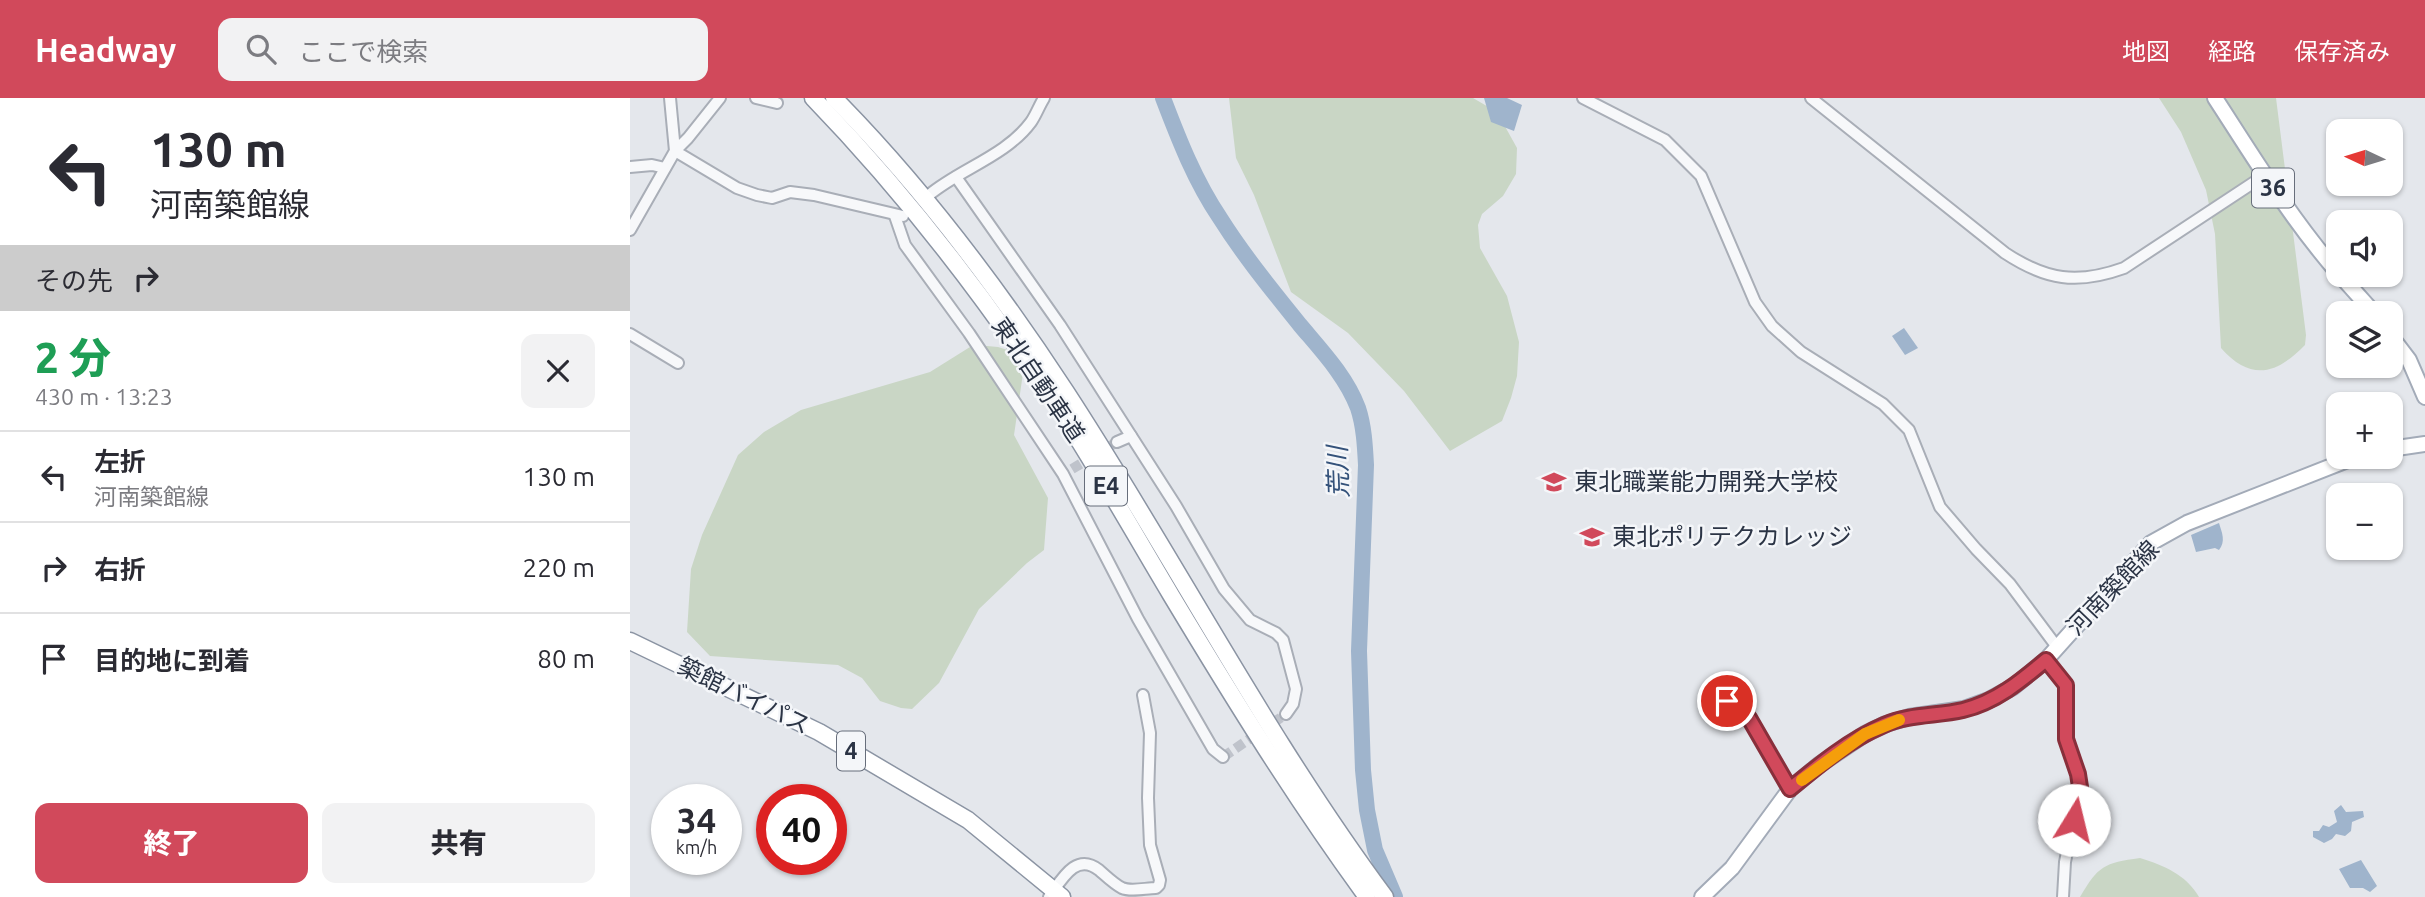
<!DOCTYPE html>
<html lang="ja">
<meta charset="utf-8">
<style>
body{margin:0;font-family:Ubuntu,"Noto Sans JP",sans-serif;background:#f2f2f3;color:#2b2b33;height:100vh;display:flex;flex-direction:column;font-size:26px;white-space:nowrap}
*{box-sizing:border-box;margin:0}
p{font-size:23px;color:#7c7c81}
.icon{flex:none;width:38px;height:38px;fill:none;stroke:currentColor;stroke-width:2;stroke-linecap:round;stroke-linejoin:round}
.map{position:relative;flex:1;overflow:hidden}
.details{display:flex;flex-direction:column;background:#fff;width:630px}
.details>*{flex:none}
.banner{background:#fff;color:#2b2b33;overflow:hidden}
.needle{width:46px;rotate:274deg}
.controls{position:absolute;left:1696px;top:21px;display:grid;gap:14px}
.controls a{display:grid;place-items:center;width:77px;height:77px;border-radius:14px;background:#fff;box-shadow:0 2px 5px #0004;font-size:35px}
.speed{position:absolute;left:21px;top:686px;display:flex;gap:14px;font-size:35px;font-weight:700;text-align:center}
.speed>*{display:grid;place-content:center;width:91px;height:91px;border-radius:50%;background:#fff;box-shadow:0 2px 5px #0004;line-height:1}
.speed small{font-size:18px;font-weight:400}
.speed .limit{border:10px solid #d22;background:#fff;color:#111}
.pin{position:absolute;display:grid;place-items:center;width:60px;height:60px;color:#fff;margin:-30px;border:4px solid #fff;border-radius:50%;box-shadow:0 2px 7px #0007}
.me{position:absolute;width:77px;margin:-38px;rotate:9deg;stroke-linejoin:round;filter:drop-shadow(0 0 5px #0008)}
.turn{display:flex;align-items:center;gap:24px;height:147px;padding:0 35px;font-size:32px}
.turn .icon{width:91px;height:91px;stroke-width:2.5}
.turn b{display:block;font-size:49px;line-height:60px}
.then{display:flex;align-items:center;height:66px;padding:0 35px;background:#0003;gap:14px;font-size:26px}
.round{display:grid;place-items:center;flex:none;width:74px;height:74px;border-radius:14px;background:#f2f2f3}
.overview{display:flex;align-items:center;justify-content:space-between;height:119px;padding:0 35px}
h1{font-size:42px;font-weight:800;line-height:52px;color:#1e9e55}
.cta{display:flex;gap:14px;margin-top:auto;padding:14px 35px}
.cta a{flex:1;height:80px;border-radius:14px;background:#d1495b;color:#fff;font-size:28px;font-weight:800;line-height:80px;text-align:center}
.cta a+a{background:#f2f2f3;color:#2b2b33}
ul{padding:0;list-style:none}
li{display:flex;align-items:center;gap:21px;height:91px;padding:0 35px;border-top:2px solid #e1e1e2}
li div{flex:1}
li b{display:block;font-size:26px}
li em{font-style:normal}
header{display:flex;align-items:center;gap:42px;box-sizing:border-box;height:98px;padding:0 35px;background:#d1495b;color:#fff}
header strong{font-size:33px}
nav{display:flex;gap:38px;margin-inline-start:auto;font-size:24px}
.search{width:490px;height:63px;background:#f2f2f3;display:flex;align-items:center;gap:18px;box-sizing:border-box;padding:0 24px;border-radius:14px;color:#7c7c81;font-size:26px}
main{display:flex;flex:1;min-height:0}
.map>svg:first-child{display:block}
.green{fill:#c9d6c5}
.water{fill:#9fb4cc}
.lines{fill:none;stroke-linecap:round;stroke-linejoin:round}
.river{stroke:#9fb4cc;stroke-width:16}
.minor-tunnel{stroke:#bfc3cb;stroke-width:10;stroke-dasharray:10 5;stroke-linecap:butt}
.minor-casing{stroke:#a9aeb7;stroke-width:14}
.major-casing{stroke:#a3abb8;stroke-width:18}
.highway-casing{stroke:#8b94a3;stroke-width:19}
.minor{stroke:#f7f8fa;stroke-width:10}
.major{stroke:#fff;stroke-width:14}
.highway{stroke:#fff;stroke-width:16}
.route-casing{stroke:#882f3b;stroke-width:18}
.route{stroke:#d1495b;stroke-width:12}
.slow{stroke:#f59e0b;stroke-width:12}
.labels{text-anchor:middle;stroke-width:5;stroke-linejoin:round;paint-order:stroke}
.shield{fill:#f4f6f9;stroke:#676e7b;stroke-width:2}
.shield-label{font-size:23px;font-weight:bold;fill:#2b3445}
.street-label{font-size:24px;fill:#2b3445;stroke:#f4f6f9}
.poi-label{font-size:24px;fill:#2b3445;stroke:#f4f6f9;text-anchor:start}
.water-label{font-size:26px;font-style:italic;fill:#34527a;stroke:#f4f6f9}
</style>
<header>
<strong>Headway</strong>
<div class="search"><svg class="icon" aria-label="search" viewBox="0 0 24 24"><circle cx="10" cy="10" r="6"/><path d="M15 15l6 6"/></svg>ここで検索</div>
<nav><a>地図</a><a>経路</a><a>保存済み</a></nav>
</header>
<main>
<section class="details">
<div class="banner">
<div class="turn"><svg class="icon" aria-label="left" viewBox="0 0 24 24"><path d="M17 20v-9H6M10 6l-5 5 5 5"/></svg><div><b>130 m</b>河南築館線</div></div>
<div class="then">その先<svg class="icon" aria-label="right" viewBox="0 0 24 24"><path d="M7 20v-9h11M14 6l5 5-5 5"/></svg></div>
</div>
<div class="overview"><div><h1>2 分</h1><p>430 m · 13:23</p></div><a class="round"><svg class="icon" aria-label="close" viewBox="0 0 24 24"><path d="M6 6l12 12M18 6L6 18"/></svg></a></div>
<ul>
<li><svg class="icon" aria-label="left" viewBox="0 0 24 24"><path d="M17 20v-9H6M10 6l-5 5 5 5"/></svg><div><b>左折</b><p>河南築館線</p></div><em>130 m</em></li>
<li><svg class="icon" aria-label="right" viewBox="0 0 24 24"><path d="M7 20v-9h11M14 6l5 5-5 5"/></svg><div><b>右折</b></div><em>220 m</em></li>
<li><svg class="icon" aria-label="arrive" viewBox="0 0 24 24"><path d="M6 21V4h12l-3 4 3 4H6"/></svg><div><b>目的地に到着</b></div><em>80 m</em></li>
</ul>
<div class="cta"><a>終了</a><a>共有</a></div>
</section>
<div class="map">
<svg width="1795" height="799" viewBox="0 0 1795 799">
<rect width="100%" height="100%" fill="#e4e7ec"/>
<g class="green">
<path d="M599,0H843L867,14L887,50L886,76L873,98L852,116L848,127L850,150L877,198L889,244L887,278L881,300L872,323L820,353L774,293L718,235L661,194L624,97L606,60Z"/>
<path d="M1529,0H1646L1676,237L1675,247C1647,276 1621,284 1591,250L1585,136L1576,92L1551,34Z"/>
<path d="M357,248L368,249L387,255L393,275L384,337L418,400L414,452L397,465L349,511L309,585L282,611L271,610L250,603L232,580L208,567L80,558L57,534L61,471L72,437L108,357L134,334L171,312L300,274L340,249Z"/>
<path d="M1510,760C1535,768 1555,776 1569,799H1450C1468,768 1474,765 1510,760Z"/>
</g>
<g class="water">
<path d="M854,0H877L892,7L884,33L861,24Z"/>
<path d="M1274,230L1288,250L1275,257L1262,238Z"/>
<path d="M1589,425C1592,435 1596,443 1589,452L1585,450L1566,454L1561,437Z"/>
<path d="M1711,707L1716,714L1733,713L1734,719L1722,724L1721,733L1715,738L1706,736L1702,741L1694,745L1683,739V733H1689L1693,727L1699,729L1707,724L1704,713Z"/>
<path d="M1731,762L1747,788L1740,794L1733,790H1720L1709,771Z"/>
</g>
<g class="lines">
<path class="river" d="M533,0C549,42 565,83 590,120C614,158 642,192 670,227C691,252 716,278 728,310C734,328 735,348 736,367L729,553L733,672L737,712L745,752L765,799"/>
<g class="minor-tunnel">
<path d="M442,371L487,344"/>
<path d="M593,659L656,616"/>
</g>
<g class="minor-casing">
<g id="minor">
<path d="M90,0L58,40L45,53L107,90L127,97L142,100L160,94L184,97L273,118"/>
<path d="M126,0L147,5"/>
<path d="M953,0L1035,42L1071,78L1125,204L1142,228L1171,254L1253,306L1279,332L1310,409L1346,451L1380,486L1427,549"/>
<path d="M1181,0L1375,155C1416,182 1447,187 1494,170L1635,77"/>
<path d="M0,69L22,67L35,70"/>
<path d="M326,79L430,227L546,408L594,491L620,522L646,535L653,542L666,591L663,606L656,616"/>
<path d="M299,97C330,71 376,58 401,24C406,17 409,8 414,0"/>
<path d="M265,118L275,147L339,235L433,376L508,521L583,651L593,659"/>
<path d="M0,132L45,53L40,0"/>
<path d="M0,236L48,265"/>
<path d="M487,344L501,338"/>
<path d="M1416,562L1436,587V641L1448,676L1450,689L1435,764L1433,799"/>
<path d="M1097,603L1119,620L1160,691"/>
<path d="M419,799C432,781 446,754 469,772C476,778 484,786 492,790C501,794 516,790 526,790L529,787L530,782L520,747L518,700L520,635L513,597"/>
</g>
</g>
<g class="major-casing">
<g id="major">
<path d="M1585,0C1624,60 1661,121 1708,175"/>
<path d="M1710,177L1744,215"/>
<path d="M1760,237L1779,262L1795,299"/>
<path d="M1760,351L1795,346"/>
<path d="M1072,799L1102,770L1160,691L1189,667L1235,636L1256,626L1279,619L1334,611L1359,602L1383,589L1416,562L1521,445L1557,425L1725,359"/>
</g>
</g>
<g class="highway-casing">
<g id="highway">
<path d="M183,0C273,93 352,195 423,302C465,365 502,432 541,497C603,600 666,702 737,799"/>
<path d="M204,0C292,89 368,190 436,294C545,461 636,639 755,799"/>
<path d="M0,543L189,634L338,722L432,799"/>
</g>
</g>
<use href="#minor" class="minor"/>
<use href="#major" class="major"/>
<use href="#highway" class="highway"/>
</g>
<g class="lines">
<g class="route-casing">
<path id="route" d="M1097,603L1119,620L1160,691C1189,667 1219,642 1254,627C1279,616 1307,618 1333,612C1366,604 1391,583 1416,562L1436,587V641L1448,676L1450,689L1444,722"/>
</g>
<use href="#route" class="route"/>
<path class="slow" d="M1172,682L1235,636L1269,622"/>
</g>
<defs>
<g id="university-bare" transform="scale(1.89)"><path d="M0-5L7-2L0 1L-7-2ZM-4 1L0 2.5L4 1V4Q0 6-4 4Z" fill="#d1495b" stroke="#f4f6f9" stroke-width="2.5" paint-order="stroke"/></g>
</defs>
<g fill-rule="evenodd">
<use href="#university-bare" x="924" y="384"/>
<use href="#university-bare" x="962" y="439"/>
</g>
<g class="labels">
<g class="shield">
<rect x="1622" y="70.5" width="42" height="39" rx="5"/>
<rect x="455" y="368.5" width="42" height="39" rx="5"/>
<rect x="207" y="633.5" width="28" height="39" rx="5"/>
</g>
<g class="shield-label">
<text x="1643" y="98">36</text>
<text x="476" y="396">E4</text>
<text x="221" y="661">4</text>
</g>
<g class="street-label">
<text transform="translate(408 282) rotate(56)" y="8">東北自動車道</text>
<text transform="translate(1483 490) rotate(-46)" y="8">河南築館線</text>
<text transform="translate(114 598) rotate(26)" y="8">築館バイパス</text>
</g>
<g class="poi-label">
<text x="944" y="392">東北職業能力開発大学校</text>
<text x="982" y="447">東北ポリテクカレッジ</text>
</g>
<g class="water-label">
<text transform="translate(708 374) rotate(-92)" y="9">荒川</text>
</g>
</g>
</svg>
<div class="controls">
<a><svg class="needle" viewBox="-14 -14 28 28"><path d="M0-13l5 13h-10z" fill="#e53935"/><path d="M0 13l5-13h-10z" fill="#7c7c81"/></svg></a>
<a><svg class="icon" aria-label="sound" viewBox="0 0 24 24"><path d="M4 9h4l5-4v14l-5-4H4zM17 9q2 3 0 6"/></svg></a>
<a><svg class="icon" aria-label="layers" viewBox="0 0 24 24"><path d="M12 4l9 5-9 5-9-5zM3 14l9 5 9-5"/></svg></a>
<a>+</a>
<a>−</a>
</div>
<div class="speed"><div>34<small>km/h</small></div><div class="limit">40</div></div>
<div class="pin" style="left:1097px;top:603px;background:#d93025"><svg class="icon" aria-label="arrive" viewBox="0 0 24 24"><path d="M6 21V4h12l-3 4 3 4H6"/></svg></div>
<svg class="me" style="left:1444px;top:722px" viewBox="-20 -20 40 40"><circle r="19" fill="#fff"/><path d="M0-13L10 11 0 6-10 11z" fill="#d1495b"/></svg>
</div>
</main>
